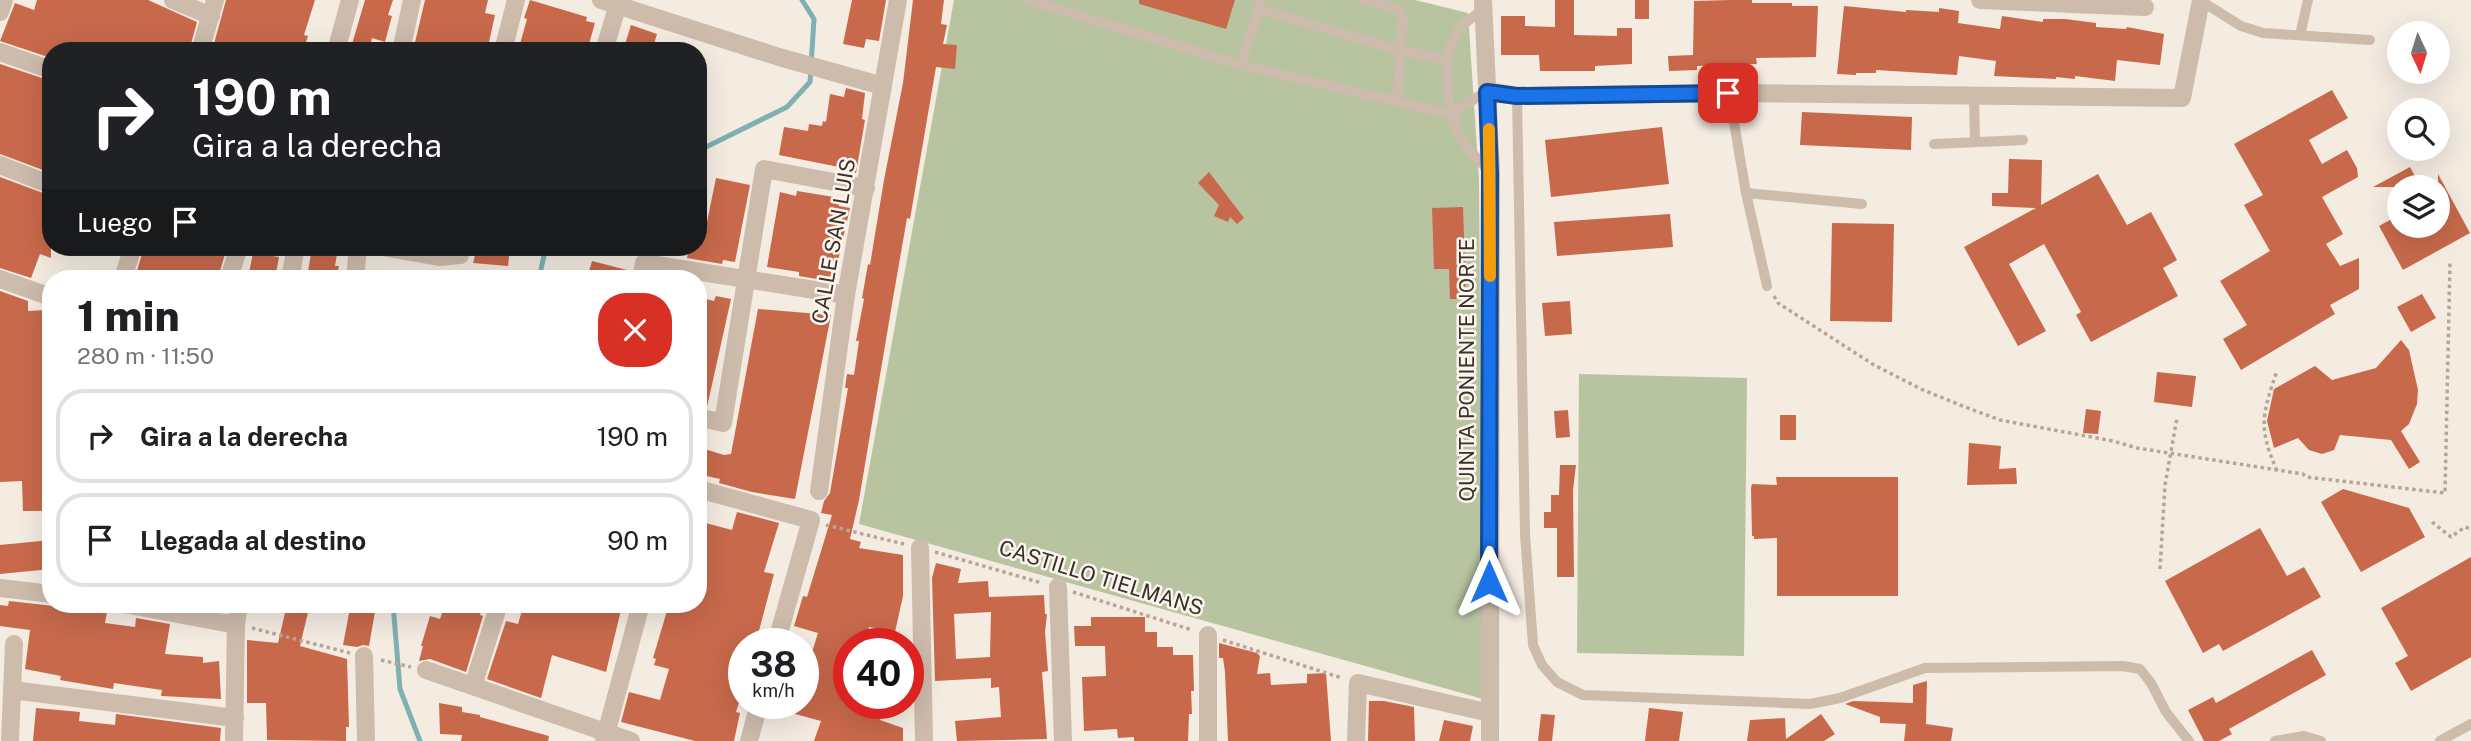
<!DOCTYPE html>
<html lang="es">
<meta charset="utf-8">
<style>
body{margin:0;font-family:"Public Sans",sans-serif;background:#f2f2f2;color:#202124;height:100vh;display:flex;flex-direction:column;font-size:26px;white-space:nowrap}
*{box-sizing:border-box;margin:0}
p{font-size:23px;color:#757577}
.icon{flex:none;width:38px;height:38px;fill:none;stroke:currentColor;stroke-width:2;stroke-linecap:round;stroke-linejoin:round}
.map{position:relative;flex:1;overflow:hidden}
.sheet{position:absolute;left:42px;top:270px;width:665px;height:343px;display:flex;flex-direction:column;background:#fff;border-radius:28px;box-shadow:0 7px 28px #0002}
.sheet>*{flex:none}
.guide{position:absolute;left:42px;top:42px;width:665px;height:214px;border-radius:28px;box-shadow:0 7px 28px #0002;background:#202124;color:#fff;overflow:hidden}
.needle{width:46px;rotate:176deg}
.fabs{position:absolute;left:2387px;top:21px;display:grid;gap:14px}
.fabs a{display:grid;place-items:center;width:63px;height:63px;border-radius:50%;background:#fff;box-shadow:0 7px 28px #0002;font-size:35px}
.speed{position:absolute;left:728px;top:628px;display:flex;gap:14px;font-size:35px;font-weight:700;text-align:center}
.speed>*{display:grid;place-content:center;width:91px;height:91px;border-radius:50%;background:#fff;box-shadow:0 7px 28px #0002;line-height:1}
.speed small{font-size:18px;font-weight:400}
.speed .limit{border:10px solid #d22;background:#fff;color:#111}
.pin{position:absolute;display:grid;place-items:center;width:60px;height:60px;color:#fff;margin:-30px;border-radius:14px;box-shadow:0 4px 10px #0006}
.me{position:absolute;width:77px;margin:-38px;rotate:0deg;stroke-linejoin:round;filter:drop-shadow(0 0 5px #0008)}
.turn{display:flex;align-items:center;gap:24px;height:147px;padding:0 35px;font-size:32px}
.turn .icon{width:91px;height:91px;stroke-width:2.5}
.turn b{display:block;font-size:49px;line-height:60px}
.then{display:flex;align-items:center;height:66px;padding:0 35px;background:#0003;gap:14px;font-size:26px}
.round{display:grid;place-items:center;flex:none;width:74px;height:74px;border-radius:28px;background:#f2f2f2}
.head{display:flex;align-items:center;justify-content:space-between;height:119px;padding:0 35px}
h1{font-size:42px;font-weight:800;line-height:52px}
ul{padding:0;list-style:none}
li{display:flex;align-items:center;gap:21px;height:94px;margin:0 14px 10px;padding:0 21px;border:4px solid #e0e0e0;border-radius:28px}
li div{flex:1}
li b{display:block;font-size:26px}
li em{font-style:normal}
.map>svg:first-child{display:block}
.green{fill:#b8c4a0}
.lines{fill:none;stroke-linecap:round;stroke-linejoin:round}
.stream{stroke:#7fb0b2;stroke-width:5}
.building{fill:#c8694b;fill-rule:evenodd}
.path{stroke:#b9a596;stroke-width:3.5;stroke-dasharray:3.5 3.5;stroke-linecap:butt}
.service{stroke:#cdbbac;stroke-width:10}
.minor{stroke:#cdbbac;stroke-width:18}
.tertiary{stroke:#cdbbac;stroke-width:18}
.route-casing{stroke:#114b97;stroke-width:18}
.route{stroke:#1a73e8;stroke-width:12}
.slow{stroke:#f59e0b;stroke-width:12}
.labels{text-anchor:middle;stroke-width:5;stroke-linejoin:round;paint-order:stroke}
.street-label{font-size:21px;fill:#3b302b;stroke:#fbf5ee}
</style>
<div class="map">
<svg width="2471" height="741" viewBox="0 0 2471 741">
<rect width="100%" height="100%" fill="#f4ebe1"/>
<g class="green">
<path d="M954,0H1415L1468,13L1479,180L1483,699L859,524Z"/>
<path d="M1579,374L1747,378L1744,656L1577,653Z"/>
</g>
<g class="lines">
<g class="stream">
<path d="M698,151L787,107L810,82L814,19L802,0"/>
<path d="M539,278L546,247"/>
<path d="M393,604L400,689L420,741"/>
</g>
</g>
<g class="building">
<path d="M37,0H148L197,22L189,51H51V58L0,41L15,3L34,10Z"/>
<path d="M226,0H315L304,35L308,36L303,51H212Z"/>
<path d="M365,0H393L388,15L392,16L385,42L372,38L369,51H350Z"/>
<path d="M425,0H488L485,13L495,15L487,51H413Z"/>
<path d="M530,0L587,17L586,21L595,23L587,51H518L527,19L524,18Z"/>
<path d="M852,0H886L879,41L866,39L864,48L843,44Z"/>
<path d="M913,0H944L941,24L947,25L943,44L957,45L955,69L936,67L910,219L907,218L892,304L859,500L850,539L861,542L859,548L903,555V596L895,632L869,627L864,643L849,639V704H884L880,720L903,728V741H814L821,721L773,708V704H803V681L818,633L794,626L803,596L807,597L832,515L821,513L824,501L830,493L848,388H845L847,374L854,375L859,341H856L864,299L862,298L868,264L870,265L884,180L903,83Z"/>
<path d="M1139,0H1235L1226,29L1139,4Z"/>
<path d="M1555,0H1574V35L1617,36V28H1632V64L1595,66V71H1540L1539,55H1501V16H1525V26L1555,27Z"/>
<rect x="1635" y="0" width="14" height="19"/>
<path d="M1731,0H1752V3H1792V6H1818L1816,57L1756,58L1757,64L1697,66V70L1669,71L1668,56L1693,55L1694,1Z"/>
<path d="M1844,6L1906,12V10L1939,12V8L1959,11L1958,23L2000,29L2002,16L2043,22V19H2065L2096,23V27L2126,29L2127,27L2164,34L2160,65L2117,60L2115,81L2075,76V79L2056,77V79L1994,76L1996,61L1959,56L1957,75L1876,70V73H1856V75L1837,74Z"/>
<path d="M631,25L657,34L652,51H623Z"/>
<path d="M0,64L51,81V173L0,154Z"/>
<path d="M846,88L865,93L862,119L865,120L856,173L844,169V168L779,155L784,127L808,131L809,124L822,126L823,121L826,122L830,94L844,97Z"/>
<path d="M2332,90L2348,118L2309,140L2322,164L2347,150L2357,168L2358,177L2322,197L2343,234L2326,244L2340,266L2359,258V289L2330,305L2335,314L2241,370L2223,339L2247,325L2220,281L2270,251L2244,205L2263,195L2234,144Z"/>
<path d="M1802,112L1912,117L1911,150L1800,145Z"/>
<path d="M1662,127L1669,184L1551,197L1545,140Z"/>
<path d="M2009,159L2042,160L2041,205L2098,174L2127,225L2151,212L2177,260L2163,268L2178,296L2091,342L2076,315L2081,312L2044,244L2009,264L2046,331L2018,346L1964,247L2036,208L1992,206V193H2008Z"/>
<path d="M2410,167L2421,187H2373Z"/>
<path d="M1209,172L1244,218L1237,224L1230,217L1228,222L1214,216L1219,205L1198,183Z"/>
<path d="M2438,174L2470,233L2403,270L2379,226L2399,215V226H2438Z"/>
<path d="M0,177L51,196V258L40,254L31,278L0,268Z"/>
<path d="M716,178L750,185L735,262L723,260L722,264L687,258L689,247H698V226L706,227Z"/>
<path d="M797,191L840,198L839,206L850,208L834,278L824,276L823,280L799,276V272L767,267L780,192L796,196Z"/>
<path d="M1463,207L1466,299H1450L1449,269H1434L1432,208Z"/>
<path d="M1670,214L1673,247L1557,256L1554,222Z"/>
<path d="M1832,223L1894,224L1892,322L1830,321Z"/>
<path d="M144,247H203L225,254L218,278H135Z"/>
<path d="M312,247H338L335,266H339L336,278H307Z"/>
<path d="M477,247H510L508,266L473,263Z"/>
<path d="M253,253L279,257L275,278H248Z"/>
<path d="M592,261L631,271L630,278H587Z"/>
<path d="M0,291L28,301V311L46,310L48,349H51V480H46L47,511H23L22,481L0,482Z"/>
<path d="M2422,294L2436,318L2411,332L2397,307Z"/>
<path d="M716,296L731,299L707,407L698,406V297L714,301Z"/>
<path d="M1570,301L1572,334L1545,336L1542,303Z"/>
<path d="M758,309L831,315L795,499L752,492L719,483L720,479L698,474V447L724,455L731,454Z"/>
<path d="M2401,340L2409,350L2418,390L2417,404L2409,424L2401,431L2420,462L2409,469L2391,440L2340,435L2334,450L2322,454L2309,450L2298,438L2274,448L2267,421L2274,389L2315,366L2332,380L2376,368Z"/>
<path d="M2157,372L2196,376L2192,407L2154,402Z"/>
<path d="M2086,409L2101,411L2098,434L2083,433Z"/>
<path d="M1568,410L1570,437L1556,438L1554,411Z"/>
<rect x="1780" y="415" width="16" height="25"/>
<path d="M1969,443L2001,446L1999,469L2016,468L2017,484L1967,485Z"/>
<path d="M1560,465H1576L1573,490L1574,577H1557V528H1544V512H1551V495H1559Z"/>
<path d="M1776,477H1898V596H1777V538L1754,539V536H1752L1751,488L1752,484L1777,485Z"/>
<path d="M2343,489L2409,508L2425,537L2361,572L2321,502Z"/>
<path d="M737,512L779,523L764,572L774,574L760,627L755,644H744V687L736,712L740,713L734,741H695L621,722L629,692L660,700L669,669L654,665L656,659L653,658L669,604H698V521L732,530Z"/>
<path d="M2260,528L2287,576L2304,567L2321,597L2223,651L2219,644L2203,653L2165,581Z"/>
<path d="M51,540V569L0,574V545Z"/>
<path d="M2471,557V657L2411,691L2395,663L2408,656L2381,608Z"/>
<path d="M936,563L961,569L958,583L988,581L989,597L1044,595L1045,614H1047L1045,632L1048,671L1042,672L1047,739L957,741L955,721L1001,717L999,687L991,688V678L935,681L932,578ZM991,612L990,657L956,659L954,614Z"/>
<path d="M9,601L107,612L105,623L135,627L136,618L170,624L165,654L203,657V663L219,661L221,699L161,696L162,690L114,683L113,689L60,680L61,676L25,669L30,630L0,626V605L8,606Z"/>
<path d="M287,604H310L300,646L347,659L349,727H346V741L267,740L266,703H247V640L278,643Z"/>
<path d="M445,604H483L480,615L483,616L466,672L430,659L419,661L423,646H421L430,616L440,619Z"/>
<path d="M524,604H597L621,610L606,672L552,655L541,698L487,679L506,621L518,624Z"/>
<path d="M350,608L375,612L369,646L363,645L357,647L343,645Z"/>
<path d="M1091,617H1145V632H1157V647H1173V655H1193L1194,691H1191L1192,714H1189L1188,741H1134V737L1118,738L1117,729L1084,731L1082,677L1106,676L1105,646H1075L1074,626H1091Z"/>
<path d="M1219,643L1257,653L1260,656L1257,674L1270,673L1271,685L1307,683V674L1326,673L1331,741H1228L1225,672L1223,658H1219Z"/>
<path d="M2312,650L2326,675L2229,729L2232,734L2219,741H2204L2188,710L2213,697L2216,703Z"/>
<path d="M1927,681L1926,724L1953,728L1951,741H1904L1906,724L1880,723V717L1845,704L1853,701L1913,703V685Z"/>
<path d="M1369,701H1384L1414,707L1415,741H1368Z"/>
<path d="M439,703L462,707V712L480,715V717L549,736L548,741H461L462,735L440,734Z"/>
<path d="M36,708L80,712L79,721L115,725L116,714L221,728L220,741H33Z"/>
<path d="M1649,708L1683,712L1679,741H1645Z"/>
<path d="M1541,714L1555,715L1552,741H1538Z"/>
<path d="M1821,714L1835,734L1824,741H1747L1750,720L1785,718L1786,739Z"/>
<path d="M1444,720L1473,726L1470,741H1439Z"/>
</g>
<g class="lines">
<g class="path">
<path d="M1774,296L1778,303L1874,365L1921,389L1960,405L2000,420L2113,441L2137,448L2303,474L2306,477L2445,493L2450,262"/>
<path d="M2277,471C2258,427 2262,415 2277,371"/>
<path d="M2432,522L2451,537L2465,527L2471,529"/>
<path d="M826,525L904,544"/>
<path d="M935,552L1042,583"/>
<path d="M2160,569L2165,485L2177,418"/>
<path d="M1073,592L1192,630"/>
<path d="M252,628L350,653"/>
<path d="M1223,640L1342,678"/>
<path d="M381,660L411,667"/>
</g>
<g class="service">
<path d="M1028,0L1241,65L1451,114L1487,91"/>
<path d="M1363,0L1398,9L1403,18L1397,102"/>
<path d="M2201,1L2241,26L2263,33L2370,40"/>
<path d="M1259,9L1402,51L1447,60"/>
<path d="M1483,10C1473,17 1461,24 1455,36C1442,59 1447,114 1460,137C1467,150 1480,160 1489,171"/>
<path d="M2300,35L2308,0"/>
<path d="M1241,65L1261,0"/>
<path d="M1729,93L1746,193L1767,286"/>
<path d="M1517,96L1525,534L1533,645L1542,665L1557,682L1583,695L1810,704L1840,698L1925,668L2123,666L2140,669L2151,683L2166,712L2189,741"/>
<path d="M1974,97L1975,142"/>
<path d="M1934,144L2023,140"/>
<path d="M1746,193L1862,204"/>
<path d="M2275,741L2304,736L2321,741"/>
<path d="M2440,741L2471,724"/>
</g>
<g class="minor">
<path d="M173,0L211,16"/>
<path d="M601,0L779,57L883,86"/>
<path d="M1980,0L2145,7"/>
<path d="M0,12L4,0"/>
<path d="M200,51L215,0"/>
<path d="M336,51L350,0"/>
<path d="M401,51L412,0"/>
<path d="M503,51L516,0"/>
<path d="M604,51L618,4"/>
<path d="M0,52L51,70"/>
<path d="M1487,91L1517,96L1729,93L2182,98L2201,0"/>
<path d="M0,165L51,185"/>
<path d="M382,247L439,257L460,255L462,247"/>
<path d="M123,278L133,247"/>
<path d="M229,278L239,247"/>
<path d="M290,278L296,247"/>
<path d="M355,278L358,247"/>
<path d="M641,278L644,263L846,295"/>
<path d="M0,279L51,297"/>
<path d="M698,417L723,423L764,169L866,188"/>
<path d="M698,489L811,520L776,644"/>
<path d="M819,491L846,295L898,0"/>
<path d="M920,548L924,741"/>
<path d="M1058,587L1063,741"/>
<path d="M0,588L51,594"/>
<path d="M124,604L236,625"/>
<path d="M364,656L366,741"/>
<path d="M426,670L631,741"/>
<path d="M473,686L499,604"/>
<path d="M12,690L235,718"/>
<path d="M10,741L14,644"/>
<path d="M234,741L236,625L239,604"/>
<path d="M604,741L641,604"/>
<path d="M749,741L759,704"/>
<path d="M1208,741V635"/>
<path d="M1356,741L1358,683L1490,713"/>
</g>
<path class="tertiary" d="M1483,0L1491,173L1490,741"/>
</g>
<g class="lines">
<g class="route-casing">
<path id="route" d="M1489,582L1490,173L1487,92L1517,96L1728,93"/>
</g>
<use href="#route" class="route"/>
<path class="slow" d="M1489,129L1490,276"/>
</g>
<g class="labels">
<g class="street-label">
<text transform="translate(834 241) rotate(-80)" y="7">CALLE SAN LUIS</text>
<text transform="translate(1467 370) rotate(-90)" y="7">QUINTA PONIENTE NORTE</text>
<text transform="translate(1101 578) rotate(17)" y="7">CASTILLO TIELMANS</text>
</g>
</g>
</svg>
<div class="fabs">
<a><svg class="needle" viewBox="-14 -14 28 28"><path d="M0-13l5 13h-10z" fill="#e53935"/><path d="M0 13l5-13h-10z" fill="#757577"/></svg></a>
<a><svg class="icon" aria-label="search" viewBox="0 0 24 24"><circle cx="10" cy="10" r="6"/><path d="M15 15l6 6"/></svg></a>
<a><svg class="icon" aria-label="layers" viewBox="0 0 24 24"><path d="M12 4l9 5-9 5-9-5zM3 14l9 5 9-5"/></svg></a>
</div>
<div class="speed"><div>38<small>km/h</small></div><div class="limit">40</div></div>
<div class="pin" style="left:1728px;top:93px;background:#d93025"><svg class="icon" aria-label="arrive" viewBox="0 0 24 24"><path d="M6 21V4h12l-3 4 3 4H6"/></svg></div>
<svg class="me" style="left:1489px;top:582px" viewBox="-20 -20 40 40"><path d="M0-17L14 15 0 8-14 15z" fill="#1a73e8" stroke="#fff" stroke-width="4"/></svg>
<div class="guide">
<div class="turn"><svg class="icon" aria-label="right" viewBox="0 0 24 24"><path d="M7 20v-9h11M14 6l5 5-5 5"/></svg><div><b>190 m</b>Gira a la derecha</div></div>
<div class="then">Luego<svg class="icon" aria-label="arrive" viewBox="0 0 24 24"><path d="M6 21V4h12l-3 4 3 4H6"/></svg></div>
</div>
<section class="sheet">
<div class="head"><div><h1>1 min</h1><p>280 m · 11:50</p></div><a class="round" style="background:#d93025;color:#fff"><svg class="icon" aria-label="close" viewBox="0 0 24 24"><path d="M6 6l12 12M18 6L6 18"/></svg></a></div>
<ul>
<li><svg class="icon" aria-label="right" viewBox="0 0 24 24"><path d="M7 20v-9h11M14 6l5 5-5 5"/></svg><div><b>Gira a la derecha</b></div><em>190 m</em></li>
<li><svg class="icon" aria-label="arrive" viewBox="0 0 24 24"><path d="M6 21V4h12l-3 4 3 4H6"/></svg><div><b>Llegada al destino</b></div><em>90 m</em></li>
</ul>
</section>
</div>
